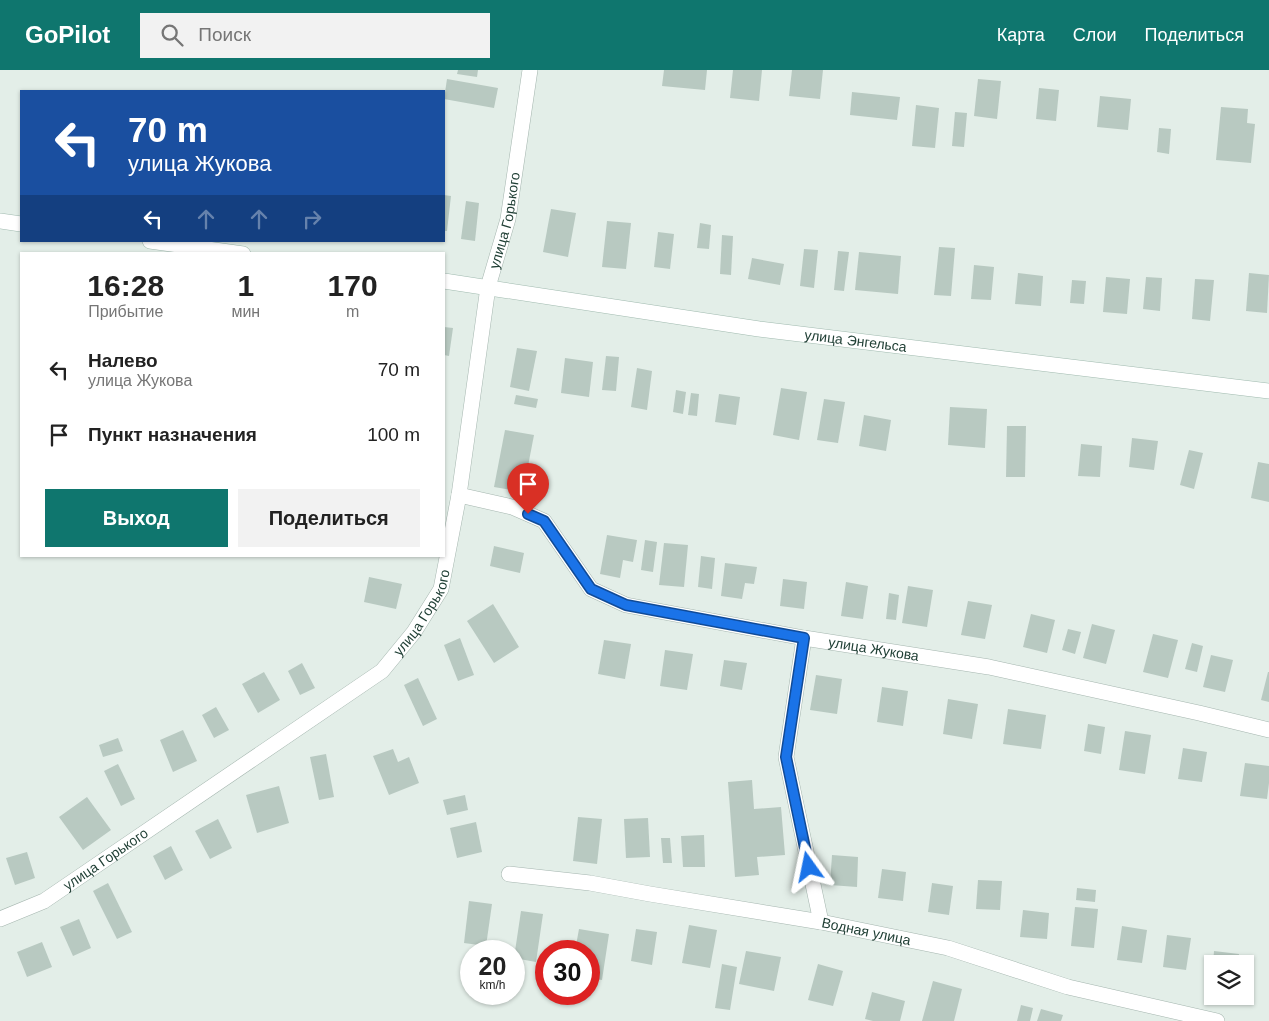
<!DOCTYPE html>
<html lang="ru">
<meta charset="utf-8">
<style>
body{margin:0;font-family:Helvetica,sans-serif;background:#f2f2f2;color:#222;height:100vh;display:flex;flex-direction:column;font-size:19px;white-space:nowrap}
*{box-sizing:border-box;margin:0}
p{font-size:16px;color:#767676}
.icon{flex:none;width:28px;height:28px;fill:none;stroke:currentColor;stroke-width:2;stroke-linecap:round;stroke-linejoin:round}
.map{position:relative;flex:1;overflow:hidden}
.side{position:absolute;left:20px;top:182px;width:425px;height:305px;display:flex;flex-direction:column;background:#fff;border-radius:0px;box-shadow:0 1px 4px #0004}
.side>*{flex:none}
.hud{position:absolute;left:20px;top:20px;width:425px;height:152px;border-radius:0px;box-shadow:0 1px 4px #0004;background:#1a4fa0;color:#fff;overflow:hidden}
.buttons{position:absolute;left:1204px;top:885px;display:grid;gap:10px}
.buttons a{display:grid;place-items:center;width:50px;height:50px;border-radius:0px;background:#fff;box-shadow:0 1px 4px #0004;font-size:25px}
.speed{position:absolute;left:460px;top:870px;display:flex;gap:10px;font-size:25px;font-weight:700;text-align:center}
.speed>*{display:grid;place-content:center;width:65px;height:65px;border-radius:50%;background:#fff;box-shadow:0 1px 4px #0004;line-height:1}
.speed small{font-size:12px;font-weight:400}
.speed .limit{border:8px solid #d22;background:#fff;color:#111}
.pin{position:absolute;display:grid;place-items:center;width:42px;height:42px;color:#fff;margin:-51px -21px;border-radius:50% 50% 50% 0;rotate:-45deg;box-shadow:0 0 5px #0007}
.pin .icon{rotate:45deg}
.me{position:absolute;width:55px;margin:-28px;rotate:348deg;stroke-linejoin:round;filter:drop-shadow(0 0 4px #0008)}
.turn{display:flex;align-items:center;gap:18px;height:105px;padding:0 25px;font-size:22px}
.turn .icon{width:65px;height:65px;stroke-width:2.5}
.turn b{display:block;font-size:35px;line-height:42px}
.lanes{display:flex;align-items:center;height:48px;padding:0 25px;background:#0003;justify-content:center;gap:25px;direction:ltr}
.lanes .off{opacity:.35}
.eta{display:flex;justify-content:space-evenly;align-items:center;height:85px;text-align:center}
.eta b{font-size:30px;font-weight:600;line-height:35px}
.cta{display:flex;gap:10px;margin-top:auto;padding:10px 25px}
.cta a{flex:1;height:58px;border-radius:0px;background:#0f766e;color:#fff;font-size:20px;font-weight:600;line-height:58px;text-align:center}
.cta a+a{background:#f2f2f2;color:#222}
ul{padding:0;list-style:none}
li{display:flex;align-items:center;gap:15px;height:65px;padding:0 25px}
li div{flex:1}
li b{display:block;font-size:19px}
li em{font-style:normal}
header{display:flex;align-items:center;gap:30px;box-sizing:border-box;height:70px;padding:0 25px;background:#0f766e;color:#fff}
header strong{font-size:24px}
nav{display:flex;gap:28px;margin-inline-start:auto;font-size:18px}
.search{width:350px;height:45px;background:#f2f2f2;display:flex;align-items:center;gap:12px;box-sizing:border-box;padding:0 18px;border-radius:0px;color:#767676;font-size:19px}
.map>svg:first-child{display:block}
.building{fill:#b8c9c1}
.lines{fill:none;stroke-linecap:round;stroke-linejoin:round}
.street-casing{stroke:#a5b6af;stroke-width:16}
.secondary-casing{stroke:#a0baaf;stroke-width:16}
.street{stroke:#fff;stroke-width:15}
.secondary{stroke:#fff;stroke-width:15}
.route-casing{stroke:#114b97;stroke-width:12}
.route{stroke:#1a73e8;stroke-width:9}
.labels{text-anchor:middle;stroke-width:5;stroke-linejoin:round;paint-order:stroke}
.street-label{font-size:14px;fill:#214036;stroke:#f4faf6}
</style>
<header>
<strong>GoPilot</strong>
<div class="search"><svg class="icon" aria-label="search" viewBox="0 0 24 24"><circle cx="10" cy="10" r="6"/><path d="M15 15l6 6"/></svg>Поиск</div>
<nav><a>Карта</a><a>Слои</a><a>Поделиться</a></nav>
</header>
<div class="map">
<svg width="1269" height="951" viewBox="0 0 1269 951">
<rect width="100%" height="100%" fill="#e3eee8"/>
<g class="building">
<path d="M458,0H478L477,7L457,4Z"/>
<path d="M664,0H707L705,20L662,16Z"/>
<path d="M733,0H762L759,31L730,28Z"/>
<path d="M792,0H823L820,29L789,26Z"/>
<path d="M447,9L498,18L494,38L444,29Z"/>
<path d="M978,9L1001,11L997,49L974,46Z"/>
<path d="M1039,18L1059,20L1056,51L1036,49Z"/>
<path d="M852,22L900,27L897,50L850,45Z"/>
<path d="M1100,26L1131,29L1128,60L1097,57Z"/>
<path d="M916,35L939,38L935,78L912,76Z"/>
<path d="M1221,37L1248,39L1247,53L1255,54L1251,93L1216,90Z"/>
<path d="M955,42L967,43L964,77L952,76Z"/>
<path d="M1159,58L1171,59L1169,84L1157,82Z"/>
<path d="M444,125L451,126L447,161H444Z"/>
<path d="M466,131L479,133L475,171L461,169Z"/>
<path d="M551,139L576,143L568,187L543,182Z"/>
<path d="M607,151L631,153L626,199L602,197Z"/>
<path d="M700,153L711,155L709,179L697,178Z"/>
<path d="M658,162L674,164L670,199L654,197Z"/>
<path d="M722,165L733,166L731,205L720,204Z"/>
<path d="M939,177L955,178L951,226L934,225Z"/>
<path d="M804,179L818,180L814,218L800,216Z"/>
<path d="M838,181L849,182L844,221L834,220Z"/>
<path d="M859,182L901,186L898,224L855,220Z"/>
<path d="M752,188L784,194L780,215L748,209Z"/>
<path d="M974,195L994,197L991,230L971,229Z"/>
<path d="M1018,203L1043,206L1041,236L1015,234Z"/>
<path d="M1249,203L1269,205L1267,243L1246,241Z"/>
<path d="M1106,207L1130,209L1127,244L1103,242Z"/>
<path d="M1146,207L1162,208L1160,241L1143,239Z"/>
<path d="M1195,209L1214,210L1210,251L1192,249Z"/>
<path d="M1072,210L1086,211L1084,234L1070,233Z"/>
<path d="M444,257L453,258L449,286L444,285Z"/>
<path d="M517,278L537,281L529,321L510,317Z"/>
<path d="M606,286L619,287L616,321L602,320Z"/>
<path d="M565,288L593,292L589,327L561,323Z"/>
<path d="M637,298L652,301L647,340L631,337Z"/>
<path d="M781,318L807,322L799,370L773,365Z"/>
<path d="M676,320L686,322L683,344L673,342Z"/>
<path d="M691,323L699,324L697,346L688,345Z"/>
<path d="M719,324L740,327L736,355L715,352Z"/>
<path d="M516,325L538,329L536,338L514,334Z"/>
<path d="M824,329L845,332L838,373L817,370Z"/>
<path d="M950,337L987,339L985,378L948,375Z"/>
<path d="M864,345L891,350L886,381L859,376Z"/>
<path d="M1007,356H1026L1025,407H1006Z"/>
<path d="M505,360L534,365L523,422L494,417Z"/>
<path d="M1132,368L1158,371L1154,400L1129,397Z"/>
<path d="M1081,374L1102,376L1100,407L1078,406Z"/>
<path d="M1189,380L1203,383L1194,419L1180,415Z"/>
<path d="M1258,392L1269,394V432L1251,428Z"/>
<path d="M607,465L637,470L633,492L623,490L620,508L600,504Z"/>
<path d="M645,470L657,472L653,502L641,500Z"/>
<path d="M664,473L688,475L684,517L659,515Z"/>
<path d="M494,476L524,483L520,503L490,496Z"/>
<path d="M701,486L715,488L712,519L698,517Z"/>
<path d="M725,493L757,497L754,514L745,513L742,529L721,526Z"/>
<path d="M369,507L402,514L396,539L364,532Z"/>
<path d="M783,509L807,512L804,539L780,536Z"/>
<path d="M846,512L868,516L863,549L841,546Z"/>
<path d="M908,516L933,520L927,557L902,553Z"/>
<path d="M889,523L899,525L896,550L886,549Z"/>
<path d="M968,531L992,535L985,569L961,565Z"/>
<path d="M493,534L519,577L494,593L467,551Z"/>
<path d="M1031,544L1055,550L1047,583L1023,577Z"/>
<path d="M1092,554L1115,560L1106,594L1083,588Z"/>
<path d="M1068,559L1081,562L1075,584L1062,580Z"/>
<path d="M1153,564L1178,570L1168,608L1143,602Z"/>
<path d="M460,568L474,605L458,611L444,575Z"/>
<path d="M604,570L631,574L625,609L598,604Z"/>
<path d="M1192,573L1203,576L1197,602L1185,599Z"/>
<path d="M665,580L693,584L687,620L660,616Z"/>
<path d="M1211,585L1233,590L1225,622L1203,617Z"/>
<path d="M724,590L747,593L742,620L720,616Z"/>
<path d="M302,593L315,618L300,625L288,601Z"/>
<path d="M264,602L280,630L258,643L242,614Z"/>
<path d="M1268,602H1269V632L1261,630Z"/>
<path d="M816,605L842,609L837,644L810,640Z"/>
<path d="M418,608L437,649L423,656L404,615Z"/>
<path d="M882,617L908,621L903,656L877,652Z"/>
<path d="M948,629L978,634L972,669L943,664Z"/>
<path d="M216,637L229,660L214,668L202,645Z"/>
<path d="M1008,639L1046,645L1041,679L1003,674Z"/>
<path d="M1088,654L1105,657L1101,684L1084,681Z"/>
<path d="M183,660L197,691L173,702L160,670Z"/>
<path d="M1125,661L1151,665L1145,704L1119,700Z"/>
<path d="M118,668L123,681L103,687L99,675Z"/>
<path d="M1183,678L1207,682L1202,712L1178,709Z"/>
<path d="M393,679L398,692L409,687L419,713L389,725L373,686Z"/>
<path d="M326,684L334,727L319,730L310,687Z"/>
<path d="M1245,693L1269,696V713L1267,729L1240,726Z"/>
<path d="M118,694L135,729L121,736L104,701Z"/>
<path d="M752,710L754,739L781,737L785,785L757,787L759,805L735,807L728,712Z"/>
<path d="M279,716L289,753L257,763L246,725Z"/>
<path d="M465,725L468,740L447,745L443,730Z"/>
<path d="M87,727L111,760L83,780L59,747Z"/>
<path d="M578,747L602,749L597,794L573,791Z"/>
<path d="M648,748L650,787L626,788L624,749Z"/>
<path d="M218,749L232,778L210,789L195,761Z"/>
<path d="M476,752L482,782L457,788L450,758Z"/>
<path d="M704,765L705,797H683L681,766Z"/>
<path d="M661,768H670L672,793H663Z"/>
<path d="M171,776L183,800L165,810L153,786Z"/>
<path d="M27,782L35,808L15,815L6,788Z"/>
<path d="M832,785L858,787L857,817L830,815Z"/>
<path d="M882,799L906,802L903,831L878,828Z"/>
<path d="M978,810L1002,811L1000,840L976,839Z"/>
<path d="M108,813L132,862L117,869L93,821Z"/>
<path d="M932,813L953,816L949,845L928,842Z"/>
<path d="M1077,818L1096,820L1095,832L1076,830Z"/>
<path d="M469,831L492,834L486,876L464,873Z"/>
<path d="M1075,837L1098,839L1094,878L1071,876Z"/>
<path d="M1023,840L1049,843L1047,869L1020,867Z"/>
<path d="M521,841L543,844L536,892L514,888Z"/>
<path d="M79,849L91,878L73,886L60,857Z"/>
<path d="M689,855L717,860L710,898L682,893Z"/>
<path d="M1122,856L1147,860L1142,893L1117,890Z"/>
<path d="M579,859L609,864L602,910L589,908V881H575Z"/>
<path d="M636,859L657,862L652,895L631,891Z"/>
<path d="M1167,865L1191,868L1186,900L1163,897Z"/>
<path d="M42,872L52,897L27,907L17,882Z"/>
<path d="M746,881L781,887L774,921L739,914Z"/>
<path d="M1214,881L1239,884L1238,894H1213Z"/>
<path d="M722,894L737,897L730,940L715,938Z"/>
<path d="M818,894L843,901L833,936L808,930Z"/>
<path d="M933,911L962,919L954,951H922Z"/>
<path d="M872,922L905,931L900,951H873L865,949Z"/>
<path d="M1021,935L1033,938L1030,951H1017Z"/>
<path d="M1041,939L1063,945L1061,951H1037Z"/>
</g>
<g class="lines">
<g class="street-casing">
<g id="street">
<path id="s1" d="M459,425L512,437L544,451L591,519L626,535L804,568L989,597L1199,643L1269,660"/>
<path d="M804,568L786,687L821,852"/>
<path id="s2" d="M509,804L590,813L650,824L821,852L948,878L1068,917L1217,951"/>
<path id="s3" d="M0,849L44,831L382,601L414,562L441,519L459,425L488,217L508,149L530,0"/>
</g>
</g>
<g class="secondary-casing">
<g id="secondary">
<path d="M0,151L21,154"/>
<path d="M150,171L243,184"/>
<path id="s4" d="M444,211L759,259L1269,321"/>
</g>
</g>
<use href="#street" class="street"/>
<use href="#secondary" class="secondary"/>
</g>
<g class="lines">
<g class="route-casing">
<path id="route" d="M528,444L544,451L591,519L626,535L804,568L786,687L809,797"/>
</g>
<use href="#route" class="route"/>
</g>
<g class="labels">
<g class="street-label">
<text dy="5" stroke="none"><textPath href="#s3" startOffset="932">улица Горького</textPath></text>
<text dy="5" stroke="none"><textPath href="#s4" startOffset="416">улица Энгельса</textPath></text>
<text dy="5" stroke="none"><textPath href="#s3" startOffset="528">улица Горького</textPath></text>
<text dy="5" stroke="none"><textPath href="#s1" startOffset="462">улица Жукова</textPath></text>
<text dy="5" stroke="none"><textPath href="#s3" startOffset="122">улица Горького</textPath></text>
<text dy="5" stroke="none"><textPath href="#s2" startOffset="362">Водная улица</textPath></text>
</g>
</g>
</svg>
<div class="buttons">
<a><svg class="icon" aria-label="layers" viewBox="0 0 24 24"><path d="M12 4l9 5-9 5-9-5zM3 14l9 5 9-5"/></svg></a>
</div>
<div class="speed"><div>20<small>km/h</small></div><div class="limit">30</div></div>
<div class="pin" style="left:528px;top:444px;background:#d93025"><svg class="icon" aria-label="arrive" viewBox="0 0 24 24"><path d="M6 21V4h12l-3 4 3 4H6"/></svg></div>
<svg class="me" style="left:809px;top:797px" viewBox="-20 -20 40 40"><path d="M0-17L14 15 0 8-14 15z" fill="#1a73e8" stroke="#fff" stroke-width="4"/></svg>
<div class="hud">
<div class="turn"><svg class="icon" aria-label="left" viewBox="0 0 24 24"><path d="M17 20v-9H6M10 6l-5 5 5 5"/></svg><div><b>70 m</b>улица Жукова</div></div>
<div class="lanes"><svg class="icon" aria-label="left" viewBox="0 0 24 24"><path d="M17 20v-9H6M10 6l-5 5 5 5"/></svg><svg class="icon off" aria-label="ahead" viewBox="0 0 24 24"><path d="M12 20V5M6 11l6-6 6 6"/></svg><svg class="icon off" aria-label="ahead" viewBox="0 0 24 24"><path d="M12 20V5M6 11l6-6 6 6"/></svg><svg class="icon off" aria-label="right" viewBox="0 0 24 24"><path d="M7 20v-9h11M14 6l5 5-5 5"/></svg></div>
</div>
<section class="side">
<div class="eta">
<div><b>16:28</b><p>Прибытие</p></div>
<div><b>1</b><p>мин</p></div>
<div><b>170</b><p>m</p></div>
</div>
<ul>
<li><svg class="icon" aria-label="left" viewBox="0 0 24 24"><path d="M17 20v-9H6M10 6l-5 5 5 5"/></svg><div><b>Налево</b><p>улица Жукова</p></div><em>70 m</em></li>
<li><svg class="icon" aria-label="arrive" viewBox="0 0 24 24"><path d="M6 21V4h12l-3 4 3 4H6"/></svg><div><b>Пункт назначения</b></div><em>100 m</em></li>
</ul>
<div class="cta"><a>Выход</a><a>Поделиться</a></div>
</section>
</div>
